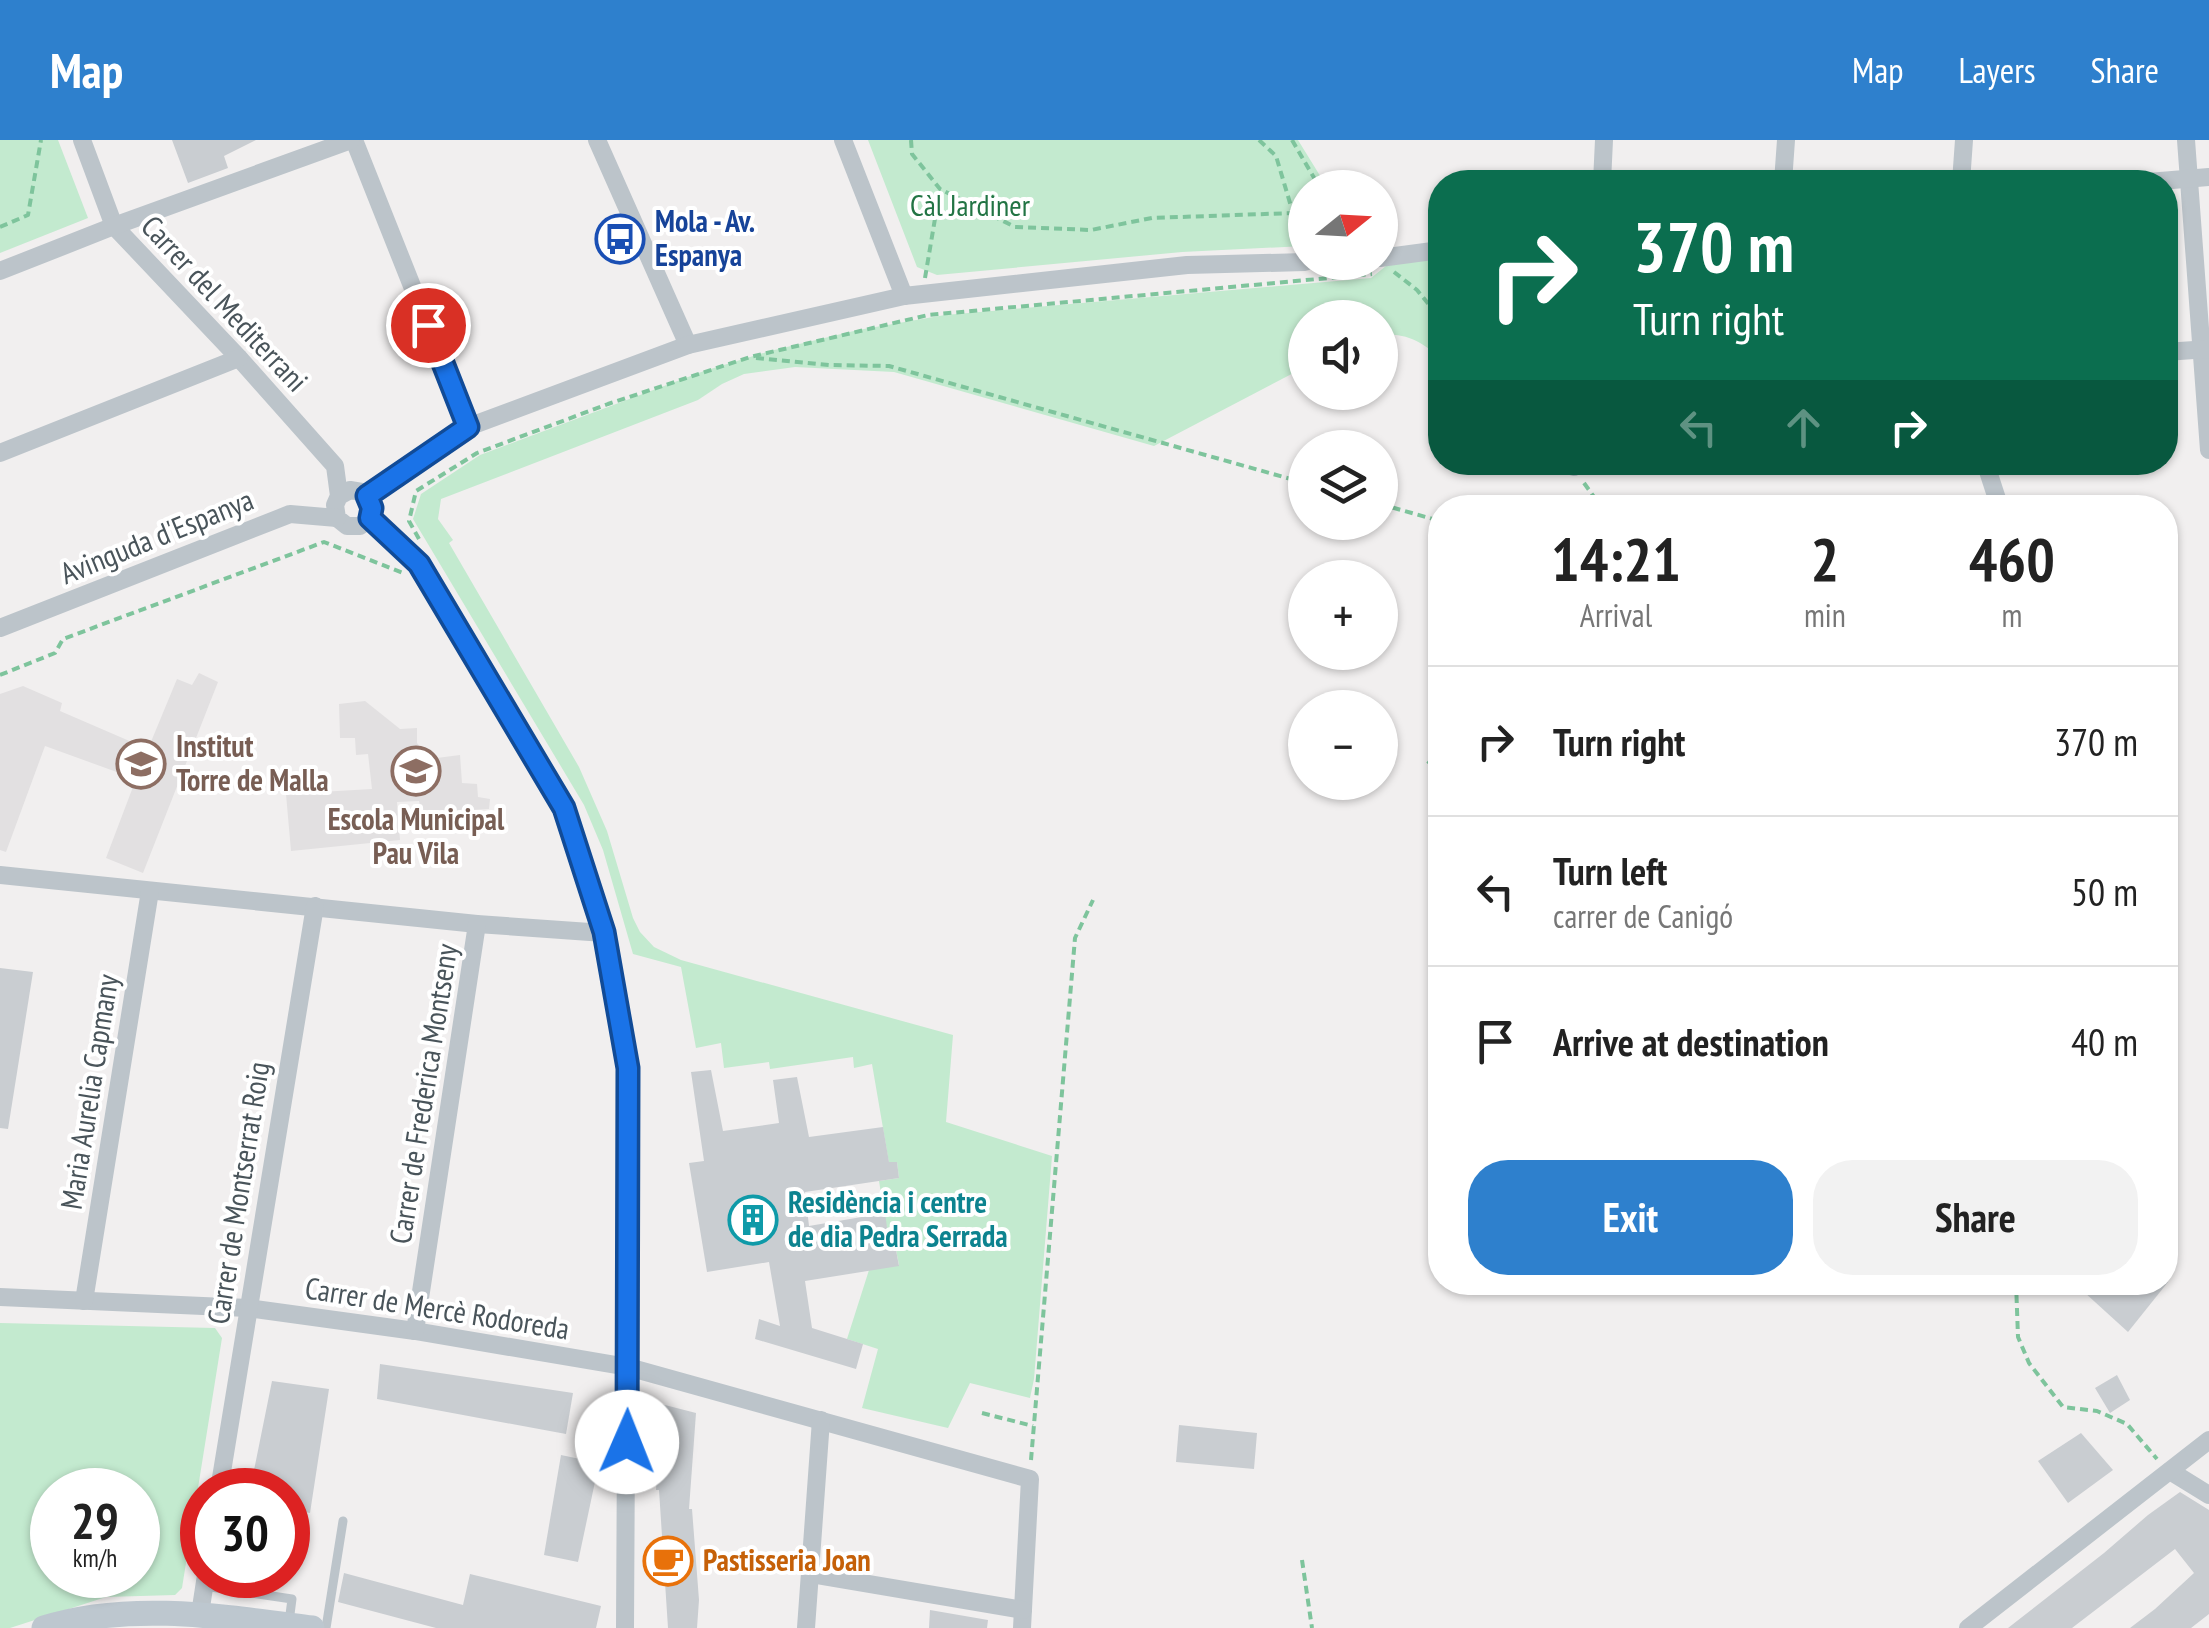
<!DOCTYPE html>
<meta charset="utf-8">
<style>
body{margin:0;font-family:"PT Sans Narrow",sans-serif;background:#f2f2f2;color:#222;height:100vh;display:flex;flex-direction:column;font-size:38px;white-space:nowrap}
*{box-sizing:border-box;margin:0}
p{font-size:32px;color:#767676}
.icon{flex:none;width:55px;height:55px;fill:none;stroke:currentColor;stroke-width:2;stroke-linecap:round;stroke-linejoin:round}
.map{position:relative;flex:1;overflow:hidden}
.drawer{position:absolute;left:1428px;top:355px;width:750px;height:800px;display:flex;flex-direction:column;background:#fff;border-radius:40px;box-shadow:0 2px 8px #0004}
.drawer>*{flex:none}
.top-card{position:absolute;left:1428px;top:30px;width:750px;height:305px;border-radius:40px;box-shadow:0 2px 8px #0004;background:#0b6e4f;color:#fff;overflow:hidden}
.needle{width:65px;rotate:72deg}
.controls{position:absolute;left:1288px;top:30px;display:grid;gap:20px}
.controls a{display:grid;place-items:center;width:110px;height:110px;border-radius:50%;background:#fff;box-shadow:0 2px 8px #0004;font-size:50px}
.speed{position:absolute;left:30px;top:1328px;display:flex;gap:20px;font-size:50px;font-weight:700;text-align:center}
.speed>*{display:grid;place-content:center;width:130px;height:130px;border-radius:50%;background:#fff;box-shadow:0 2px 8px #0004;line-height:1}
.speed small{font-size:25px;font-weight:400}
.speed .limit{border:15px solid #d22;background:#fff;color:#111}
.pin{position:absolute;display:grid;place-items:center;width:85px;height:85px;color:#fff;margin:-42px;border:5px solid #fff;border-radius:50%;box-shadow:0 2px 10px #0007}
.me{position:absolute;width:110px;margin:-55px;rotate:1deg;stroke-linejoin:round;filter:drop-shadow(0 0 8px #0008)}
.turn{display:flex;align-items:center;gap:35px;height:210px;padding:0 40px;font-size:45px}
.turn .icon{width:130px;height:130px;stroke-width:2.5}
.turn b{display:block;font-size:70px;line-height:85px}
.lanes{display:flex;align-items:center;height:95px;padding:0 40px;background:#0003;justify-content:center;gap:50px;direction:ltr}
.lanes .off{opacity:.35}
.eta{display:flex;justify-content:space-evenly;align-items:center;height:170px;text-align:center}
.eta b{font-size:60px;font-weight:700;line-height:70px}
.primary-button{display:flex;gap:20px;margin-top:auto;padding:20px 40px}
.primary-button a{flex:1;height:115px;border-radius:40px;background:#2e80cd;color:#fff;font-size:40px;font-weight:700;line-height:115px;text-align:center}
.primary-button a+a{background:#f2f2f2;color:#222}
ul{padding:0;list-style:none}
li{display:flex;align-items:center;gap:30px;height:150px;padding:0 40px;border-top:2px solid #e0e0e0}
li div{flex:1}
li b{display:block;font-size:38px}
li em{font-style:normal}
header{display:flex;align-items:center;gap:60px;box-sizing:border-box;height:140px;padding:0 50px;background:#2e80cd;color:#fff}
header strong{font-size:48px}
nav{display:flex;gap:55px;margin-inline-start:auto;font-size:35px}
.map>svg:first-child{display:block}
.education{fill:#e2e0e1}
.green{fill:#c3eacf;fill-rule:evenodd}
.building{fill:#c9cdd1}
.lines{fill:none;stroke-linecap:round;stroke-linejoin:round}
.path{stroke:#7ec49c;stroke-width:4;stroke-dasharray:8 5;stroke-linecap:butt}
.lane{stroke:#bcc4ca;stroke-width:9}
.street{stroke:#bcc4ca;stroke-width:18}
.secondary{stroke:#bdc7cf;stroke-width:25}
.route-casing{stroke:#114b97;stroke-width:25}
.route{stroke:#1a73e8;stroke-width:18}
.labels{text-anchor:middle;stroke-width:8;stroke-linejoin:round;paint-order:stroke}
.park-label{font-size:30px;fill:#227444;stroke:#fff}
.transit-label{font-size:30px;font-weight:bold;fill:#164399;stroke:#fff;text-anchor:start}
.street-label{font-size:30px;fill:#49545a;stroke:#fff}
.education-label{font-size:30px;font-weight:bold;fill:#785e54;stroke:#fff;text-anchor:start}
.culture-label{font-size:30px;font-weight:bold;fill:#0d838f;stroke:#fff;text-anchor:start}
.food-label{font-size:30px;font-weight:bold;fill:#c56008;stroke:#fff;text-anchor:start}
</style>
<header>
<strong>Map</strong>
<nav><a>Map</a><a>Layers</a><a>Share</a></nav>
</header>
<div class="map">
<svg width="2209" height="1488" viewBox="0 0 2209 1488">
<rect width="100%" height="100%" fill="#f1efef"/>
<g class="education">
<path d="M199,533L218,542L143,733L106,718L136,639L45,606L6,712L0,710V554L23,546L62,563L60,571L148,609L177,539L192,545Z"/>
<path d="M365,561L400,589L417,588V603L429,619L460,615L462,643L477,644L478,657L490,659L489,669L472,670L471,677L424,681L419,661L397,662L400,700L291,711L286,654L372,649L368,614L356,615L355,598H340L339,564Z"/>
</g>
<g class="green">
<path d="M0,0H58L88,78L0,113Z"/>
<path d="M868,0H1298L1327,47L1305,48V106L1182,112L937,135L917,127Z"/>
<path d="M1440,118V218C1420,200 1407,194 1380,194V178H1305V227L1154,306L894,232L795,227L744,234L722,244L698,260L441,359L438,379L453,400L449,403L579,627L607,691L633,778L640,792L654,807L681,820L953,895L946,982L1052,1016L1034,1239L1030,1258L970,1243L948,1288L862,1268L878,1209L847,1199L869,1130L899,1125L896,1110L890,1109L879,1041L899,1038L897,1022L889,1023L872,924L854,928L853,917L770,929L769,922L724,928L721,903L696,908L681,827L633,814L603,710L584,665L413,379L421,354L480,315L704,231L770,211L858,190L945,175L1371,138L1391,122Z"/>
<path d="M0,1183L215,1188L222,1198L182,1448L175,1455L106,1457L10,1488H0ZM52,1350H138V1435H52Z"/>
</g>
<g class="building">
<path d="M172,0H256L224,16L228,28L188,43Z"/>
<path d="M0,828L33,832L8,989L0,988Z"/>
<path d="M711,930L723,991L779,983L773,940L797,937L809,997L883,987L889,1022H897L899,1038L805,1052L809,1086L885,1073L890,1109L896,1110L899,1126L805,1141L812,1188L863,1204L856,1229L755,1199L759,1179L780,1186L769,1122L707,1132L689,1023L704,1021L691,932Z"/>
<path d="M2073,1142H2168L2128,1192Z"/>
<path d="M380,1224L573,1253L566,1294L377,1259Z"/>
<path d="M2117,1235L2130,1260L2110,1273L2095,1248Z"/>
<path d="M272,1241L329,1249L310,1373L288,1369V1350H250Z"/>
<path d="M661,1264L696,1273L689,1369H692L699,1460L697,1488H668L659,1350H656Z"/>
<path d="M1179,1285L1257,1293L1254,1329L1176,1322Z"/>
<path d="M2081,1293L2113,1330L2068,1363L2038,1321Z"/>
<path d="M561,1315L599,1323L578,1422L544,1415Z"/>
<path d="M2180,1352L2209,1370V1474L2191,1488H2130L2155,1469L2194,1433L2175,1409L2072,1488H2008L2104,1413L2148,1375Z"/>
<path d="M344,1433L463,1465L470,1434L601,1466L596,1488H436L338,1462Z"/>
<path d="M930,1470L988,1480L987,1488H929Z"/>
</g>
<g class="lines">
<g class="path">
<path d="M911,0L912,14L940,49L1015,87L1091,90L1152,78L1293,73"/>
<path d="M1259,0L1276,16L1293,73L1298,107"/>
<path d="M1292,0L1320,48"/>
<path d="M0,87L28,75L41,0"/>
<path d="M1394,132L1417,150L1440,178"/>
<path d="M925,138L940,49"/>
<path d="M756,218L829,225L889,226L1305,343"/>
<path d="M1584,343L1602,368"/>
<path d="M1380,364L1440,381"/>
<path d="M1591,368L1592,355"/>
<path d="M419,399L409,381L416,351L477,313L608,264L750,217L928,175L1372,134"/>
<path d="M0,535L55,513L63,499L324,402L403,433"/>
<path d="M1428,624L1440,607"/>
<path d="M2016,1142L2018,1197L2029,1223L2063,1267L2097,1271L2127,1284L2157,1319"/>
<path d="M982,1273L1033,1286"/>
<path d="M1031,1320L1075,798L1093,760"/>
<path d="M1302,1420L1312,1488"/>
</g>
<g class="lane">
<path d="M204,1446L292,1459L289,1482"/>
<path d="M326,1488L343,1381"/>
</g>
<g class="street">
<path d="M82,0L114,86L239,218L335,326L339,356L335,365L337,378L347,386H360L370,378L371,362L362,352L350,350L339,356"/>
<path d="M354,0L468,287"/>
<path d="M597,0L688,205"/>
<path d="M843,0L904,156"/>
<path d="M2186,0L2209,310"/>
<path d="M1602,42L1604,0"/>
<path d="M1783,42L1786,0"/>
<path d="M1961,42L1964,0"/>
<path d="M2148,42L2209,37"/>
<path d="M1380,118L1440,110"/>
<path d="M0,131L114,86L351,0"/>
<path d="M2165,212L2209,209"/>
<path d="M0,313L239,218"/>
<path d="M1985,322L2000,368"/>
<path d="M1574,327L1575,322"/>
<path d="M367,356L468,287L688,205L904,156L1187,125L1305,122"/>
<path d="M370,378L419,424L563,668L604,793L628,928L625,1488"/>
<path d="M0,488L290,374L337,378"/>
<path d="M0,735L477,784L604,793"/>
<path d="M0,1157L248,1168L415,1191L628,1227L1030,1339L1022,1488"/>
<path d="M84,1161L150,751"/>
<path d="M415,1191L477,784"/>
<path d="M2170,1331L2209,1355"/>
<path d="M219,1350L315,766"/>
<path d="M810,1434L1023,1470"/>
<path d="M200,1474L206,1435"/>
<path d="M806,1488L821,1280"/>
<path d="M1968,1488L2209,1300"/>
</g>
<path class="secondary" d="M44,1488C129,1461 226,1477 312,1488"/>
</g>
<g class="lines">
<g class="route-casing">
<path id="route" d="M428,185L468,287L367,356L372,368L370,378L419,424L564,668L604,792L628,928L627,1302"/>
</g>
<use href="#route" class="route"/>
</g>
<defs>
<g id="bus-ring" transform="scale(2.5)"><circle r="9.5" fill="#fff" stroke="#1a4fb4" stroke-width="1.5"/><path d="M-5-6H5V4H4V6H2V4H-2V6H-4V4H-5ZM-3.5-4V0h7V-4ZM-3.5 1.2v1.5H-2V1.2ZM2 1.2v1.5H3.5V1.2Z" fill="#1a4fb4"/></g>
<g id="school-ring" transform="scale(2.5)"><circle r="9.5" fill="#fff" stroke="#8d6e63" stroke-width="1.5"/><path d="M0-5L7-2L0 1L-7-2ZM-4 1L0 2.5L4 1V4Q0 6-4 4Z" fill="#8d6e63"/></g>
<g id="building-ring" transform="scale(2.5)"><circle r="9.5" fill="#fff" stroke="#0f9aa8" stroke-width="1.5"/><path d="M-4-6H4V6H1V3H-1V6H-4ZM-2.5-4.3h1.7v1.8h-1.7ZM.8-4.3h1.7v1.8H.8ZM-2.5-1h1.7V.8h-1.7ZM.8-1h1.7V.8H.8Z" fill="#0f9aa8"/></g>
<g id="cafe-ring" transform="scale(2.5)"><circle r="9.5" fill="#fff" stroke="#e8710a" stroke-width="1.5"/><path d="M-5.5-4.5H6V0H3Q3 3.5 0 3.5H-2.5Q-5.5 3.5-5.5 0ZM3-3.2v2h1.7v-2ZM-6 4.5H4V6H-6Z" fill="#e8710a"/></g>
</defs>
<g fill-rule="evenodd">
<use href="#bus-ring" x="620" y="99"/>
<use href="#school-ring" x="141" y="624"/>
<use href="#school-ring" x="416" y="631"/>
<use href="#building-ring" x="753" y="1080"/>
<use href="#cafe-ring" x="668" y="1421"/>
</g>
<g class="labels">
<g class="park-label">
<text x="970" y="76">Càl Jardiner</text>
</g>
<g class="transit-label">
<text x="655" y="92">Mola - Av.<tspan x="655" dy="34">Espanya</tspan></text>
</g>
<g class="street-label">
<text transform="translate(224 164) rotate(47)" y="10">Carrer del Mediterrani</text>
<text transform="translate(157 397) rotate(-22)" y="10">Avinguda d'Espanya</text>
<text transform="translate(90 952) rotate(-81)" y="10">Maria Aurelia Capmany</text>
<text transform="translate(424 954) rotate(-81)" y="10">Carrer de Frederica Montseny</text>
<text transform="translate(239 1053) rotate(-81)" y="10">Carrer de Montserrat Roig</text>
<text transform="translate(437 1169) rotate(9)" y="10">Carrer de Mercè Rodoreda</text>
</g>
<g class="education-label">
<text x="176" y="617">Institut<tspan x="176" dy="34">Torre de Malla</tspan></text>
<text x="416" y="690" text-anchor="middle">Escola Municipal<tspan x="416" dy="34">Pau Vila</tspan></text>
</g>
<g class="culture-label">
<text x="788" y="1073">Residència i centre<tspan x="788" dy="34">de dia Pedra Serrada</tspan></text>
</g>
<g class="food-label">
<text x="703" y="1431">Pastisseria Joan</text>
</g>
</g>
</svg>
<div class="controls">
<a><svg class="needle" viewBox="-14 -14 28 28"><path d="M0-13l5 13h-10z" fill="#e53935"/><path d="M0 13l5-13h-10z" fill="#767676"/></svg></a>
<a><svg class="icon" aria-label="sound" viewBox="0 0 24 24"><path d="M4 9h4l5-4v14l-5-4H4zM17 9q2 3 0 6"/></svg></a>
<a><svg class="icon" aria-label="layers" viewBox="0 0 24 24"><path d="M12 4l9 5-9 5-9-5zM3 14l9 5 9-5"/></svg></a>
<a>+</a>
<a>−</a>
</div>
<div class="speed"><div>29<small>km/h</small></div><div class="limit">30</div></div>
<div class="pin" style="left:428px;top:185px;background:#d93025"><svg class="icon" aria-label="arrive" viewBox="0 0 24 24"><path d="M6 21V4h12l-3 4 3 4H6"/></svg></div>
<svg class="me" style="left:627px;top:1302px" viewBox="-20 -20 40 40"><circle r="19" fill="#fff"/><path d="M0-13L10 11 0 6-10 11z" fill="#1a73e8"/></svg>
<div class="top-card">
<div class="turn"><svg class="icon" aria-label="right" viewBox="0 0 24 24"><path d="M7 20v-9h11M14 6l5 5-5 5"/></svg><div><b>370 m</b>Turn right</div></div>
<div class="lanes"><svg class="icon off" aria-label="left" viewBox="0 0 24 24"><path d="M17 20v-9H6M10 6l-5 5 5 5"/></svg><svg class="icon off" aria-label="ahead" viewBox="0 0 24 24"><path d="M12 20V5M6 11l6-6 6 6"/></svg><svg class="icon" aria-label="right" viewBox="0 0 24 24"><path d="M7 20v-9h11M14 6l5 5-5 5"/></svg></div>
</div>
<section class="drawer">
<div class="eta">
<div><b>14:21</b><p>Arrival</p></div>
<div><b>2</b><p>min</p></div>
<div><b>460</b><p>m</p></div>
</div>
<ul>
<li><svg class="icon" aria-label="right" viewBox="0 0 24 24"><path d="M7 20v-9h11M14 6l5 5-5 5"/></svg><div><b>Turn right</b></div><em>370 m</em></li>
<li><svg class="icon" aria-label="left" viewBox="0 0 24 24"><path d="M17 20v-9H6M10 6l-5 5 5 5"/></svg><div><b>Turn left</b><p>carrer de Canigó</p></div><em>50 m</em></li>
<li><svg class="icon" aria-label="arrive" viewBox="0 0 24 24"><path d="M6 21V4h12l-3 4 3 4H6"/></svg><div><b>Arrive at destination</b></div><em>40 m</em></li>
</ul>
<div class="primary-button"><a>Exit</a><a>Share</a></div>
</section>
</div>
